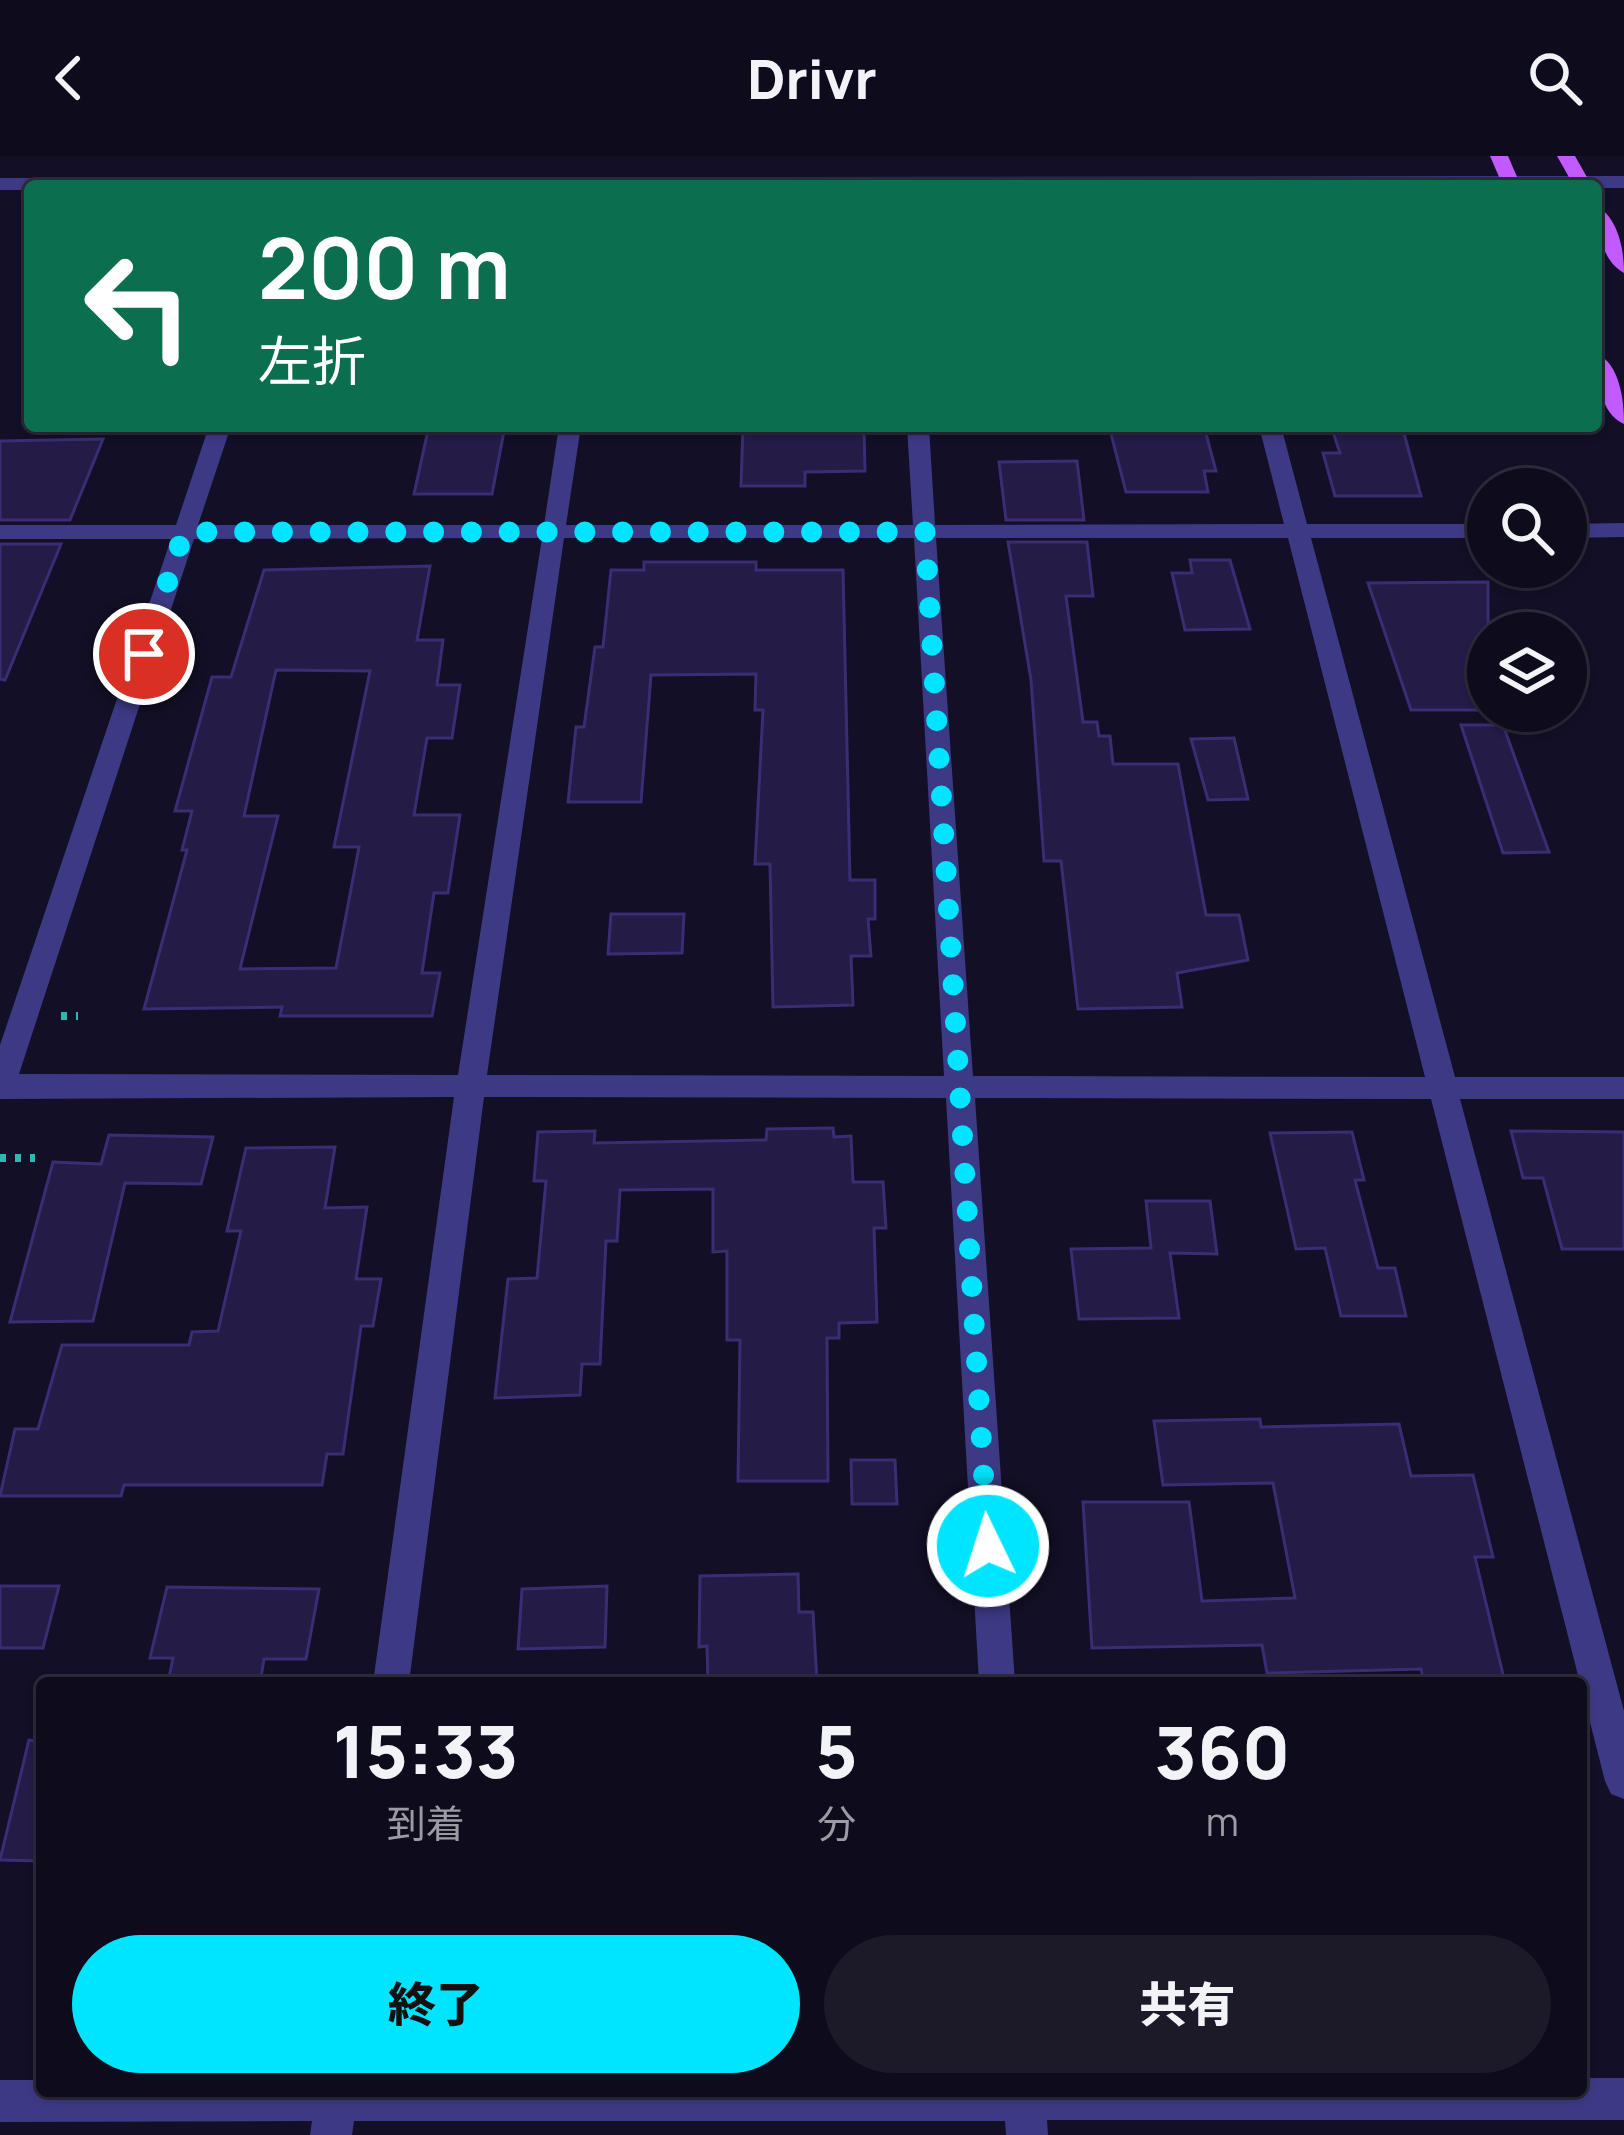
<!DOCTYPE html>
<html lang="ja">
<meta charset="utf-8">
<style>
body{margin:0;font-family:Manrope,"Noto Sans JP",sans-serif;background:#1c1929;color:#f1f3f6;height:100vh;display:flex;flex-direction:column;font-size:45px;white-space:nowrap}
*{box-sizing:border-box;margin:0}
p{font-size:39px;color:#9b9ba3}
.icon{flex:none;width:66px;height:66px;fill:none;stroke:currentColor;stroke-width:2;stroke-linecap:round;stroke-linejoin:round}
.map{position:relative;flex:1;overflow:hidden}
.details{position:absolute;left:36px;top:1521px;width:1551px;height:420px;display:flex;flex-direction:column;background:#0e0b1c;border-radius:12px;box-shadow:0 3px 9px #0004,0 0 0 3px #2e2b3b}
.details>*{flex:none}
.hud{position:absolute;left:24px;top:24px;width:1578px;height:252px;border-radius:12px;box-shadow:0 3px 9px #0004,0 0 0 3px #2e2b3b;background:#0b6e4f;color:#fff;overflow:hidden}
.controls{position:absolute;left:1467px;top:312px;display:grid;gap:24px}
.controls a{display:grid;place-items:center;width:120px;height:120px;border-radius:50%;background:#0e0b1c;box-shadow:0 3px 9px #0004,0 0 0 3px #2e2b3b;font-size:60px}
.pin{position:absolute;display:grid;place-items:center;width:102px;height:102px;color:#fff;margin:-51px;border:6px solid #fff;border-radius:50%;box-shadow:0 3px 12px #0007}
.me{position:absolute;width:132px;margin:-66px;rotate:356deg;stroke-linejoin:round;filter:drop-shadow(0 0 9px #0008)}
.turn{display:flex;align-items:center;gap:42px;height:252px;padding:0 36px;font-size:54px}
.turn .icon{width:156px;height:156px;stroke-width:2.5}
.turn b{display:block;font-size:84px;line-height:102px}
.eta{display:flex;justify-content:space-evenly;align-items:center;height:204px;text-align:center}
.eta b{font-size:72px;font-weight:800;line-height:84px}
.action{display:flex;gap:24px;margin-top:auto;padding:24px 36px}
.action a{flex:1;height:138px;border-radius:72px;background:#00e5ff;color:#111;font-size:48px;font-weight:800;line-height:138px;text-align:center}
.action a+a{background:#1c1929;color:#f1f3f6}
header{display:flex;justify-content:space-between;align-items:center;height:156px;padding:0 36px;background:#0e0b1c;font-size:54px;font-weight:800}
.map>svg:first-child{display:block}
.building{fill:#241b47;stroke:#3b2d73;stroke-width:3;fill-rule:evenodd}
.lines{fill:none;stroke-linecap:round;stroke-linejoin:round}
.path{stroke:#2fb8b0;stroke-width:8;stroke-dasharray:6 9;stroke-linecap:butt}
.minor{fill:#3d3a85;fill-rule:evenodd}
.major{fill:#c25bff;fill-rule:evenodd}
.route{stroke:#00e5ff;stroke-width:21;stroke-dasharray:0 37.8}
</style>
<header><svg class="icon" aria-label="back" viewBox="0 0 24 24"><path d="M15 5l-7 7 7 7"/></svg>Drivr<svg class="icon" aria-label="search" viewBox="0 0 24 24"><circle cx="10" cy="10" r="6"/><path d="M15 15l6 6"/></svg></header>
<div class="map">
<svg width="1624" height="1979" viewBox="0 0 1624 1979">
<rect width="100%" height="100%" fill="#130f26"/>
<g class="building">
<path d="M429,270H505L492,338H414Z"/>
<path d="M743,270L864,273L865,315L805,316V330H741Z"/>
<path d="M1109,270H1204L1216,315H1204L1208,336H1126Z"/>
<path d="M1331,270H1402L1421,340H1335L1323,297H1340Z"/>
<path d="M103,283L70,364H0V285Z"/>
<path d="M1077,305L1084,364H1006L999,306Z"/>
<path d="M1008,386H1087L1093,440H1066L1083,566H1097L1099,580H1110L1113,608H1178L1206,759H1239L1248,804L1177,817L1182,851L1078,853L1061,705H1044L1031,524Z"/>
<path d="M0,388H61L5,524L0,523Z"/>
<path d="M1190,404H1230L1250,473L1185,474L1172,417H1192Z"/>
<path d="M644,406H756V414H843L850,724H875V763H868L871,800H851L853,849L773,851L770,708H755L763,554H755L756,518L651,519L641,646H568L576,571H584L595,491H603L611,414H644Z"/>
<path d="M430,410L417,484H443L437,529H460L452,582H427L414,659H460L448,737H434L422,817H440L432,860H280L282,851L144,853L187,694H182L192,655H175L212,521H231L264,414ZM276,514L370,515L334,691H359L336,812L240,813L278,660H244Z"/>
<path d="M1488,426V554H1411L1368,427Z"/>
<path d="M1461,569H1503L1549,696L1503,697Z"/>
<path d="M1234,582L1248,643L1208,644L1191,583Z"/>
<path d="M611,758H684L682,797L608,798Z"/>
<path d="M833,972L834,981L851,980L853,1026H883L886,1072H874L877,1166L839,1167V1182H827L828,1325H738L740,1184H727V1095L713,1096V1033L620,1034L617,1085H606L600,1208H582L580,1239L495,1242L508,1123L537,1122L546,1025H534L538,976L595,975L594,987L766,984L767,973Z"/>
<path d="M1511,975L1624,976V1093H1562L1543,1022H1523Z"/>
<path d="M1352,976L1364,1024H1355L1378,1112H1395L1406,1160H1341L1325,1092L1296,1093L1270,977Z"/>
<path d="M109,979L213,981L201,1028L125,1027L93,1165L10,1166L53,1006L101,1008Z"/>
<path d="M335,991L325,1052L367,1051L356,1123H381L373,1170H361L343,1298H327L322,1329H124L121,1340H0L15,1273H38L62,1189H189L192,1176L218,1175L241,1075H227L246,992Z"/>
<path d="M1146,1045H1210L1217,1098L1170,1097L1179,1162L1079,1163L1071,1093L1151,1092Z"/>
<path d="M1260,1263L1261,1271L1399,1268L1411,1320L1473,1319L1493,1401H1475L1505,1527H1424L1421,1513L1267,1517L1262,1489L1092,1492L1083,1346H1189L1202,1445L1295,1442L1273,1327L1163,1329L1154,1265Z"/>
<path d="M851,1304H895L897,1348H852Z"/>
<path d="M798,1418L799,1456H813L817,1527H708L707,1490L699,1491L700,1420Z"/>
<path d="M0,1430H59L43,1492H0Z"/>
<path d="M607,1430L605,1491L518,1493L522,1433Z"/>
<path d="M167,1431L319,1433L306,1503H264L260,1527H168L173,1502H150Z"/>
<path d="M29,1584L42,1586V1705L0,1704Z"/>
</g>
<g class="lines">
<g class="path">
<path d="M61,860H78"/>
<path d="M0,1002H35"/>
</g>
<g class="minor">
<path d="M1624,20V32L0,34V22Z"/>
<path d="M209,270H231L198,369H544L559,270H581L566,369H913L907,270H929L935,369L1284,368L1259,270H1281L1307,368H1488V382H1311L1455,921H1624V943H1460L1624,1555V1643L1611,1638L1605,1625L1431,943L975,942L1015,1527H979L946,942L484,941L409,1527H373L454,941L0,943V889L171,383H0V369H176ZM542,382L458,919L19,918L194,383ZM564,382H914L944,920L487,919ZM936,382H1288L1425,921L973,920Z"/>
<path d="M1624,367V381L1566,382V368Z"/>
<path d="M1581,1922H1624V1964H1047L1048,1979H1006L1005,1965H354L352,1979H310L312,1965L0,1966V1924H42V1935H1581Z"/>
</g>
<g class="major">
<path d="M1490,0H1508L1521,30H1503Z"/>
<path d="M1557,0H1575L1592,30H1574Z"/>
<path d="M1596,49C1618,62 1624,93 1624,117C1602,105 1596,73 1596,49Z"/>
<path d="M1596,197C1620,208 1624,244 1624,268C1600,258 1596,221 1596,197Z"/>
</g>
</g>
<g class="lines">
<path class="route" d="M144,498L184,376H925L988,1390"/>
</g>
</svg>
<div class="controls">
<a><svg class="icon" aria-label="search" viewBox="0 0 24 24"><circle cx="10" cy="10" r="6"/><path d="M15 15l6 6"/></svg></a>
<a><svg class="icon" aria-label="layers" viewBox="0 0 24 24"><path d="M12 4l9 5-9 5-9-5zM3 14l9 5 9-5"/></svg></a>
</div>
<div class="pin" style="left:144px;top:498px;background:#d93025"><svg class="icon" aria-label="arrive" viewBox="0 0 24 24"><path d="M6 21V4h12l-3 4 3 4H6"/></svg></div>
<svg class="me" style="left:988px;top:1390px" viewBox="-20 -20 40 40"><circle r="17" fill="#00e5ff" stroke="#fff" stroke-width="3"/><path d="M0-11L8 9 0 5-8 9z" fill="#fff"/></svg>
<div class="hud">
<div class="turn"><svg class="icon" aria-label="left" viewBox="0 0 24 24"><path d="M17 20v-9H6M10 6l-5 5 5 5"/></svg><div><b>200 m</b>左折</div></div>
</div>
<section class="details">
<div class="eta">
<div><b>15:33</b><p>到着</p></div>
<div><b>5</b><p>分</p></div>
<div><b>360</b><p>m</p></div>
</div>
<div class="action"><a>終了</a><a>共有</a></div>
</section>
</div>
